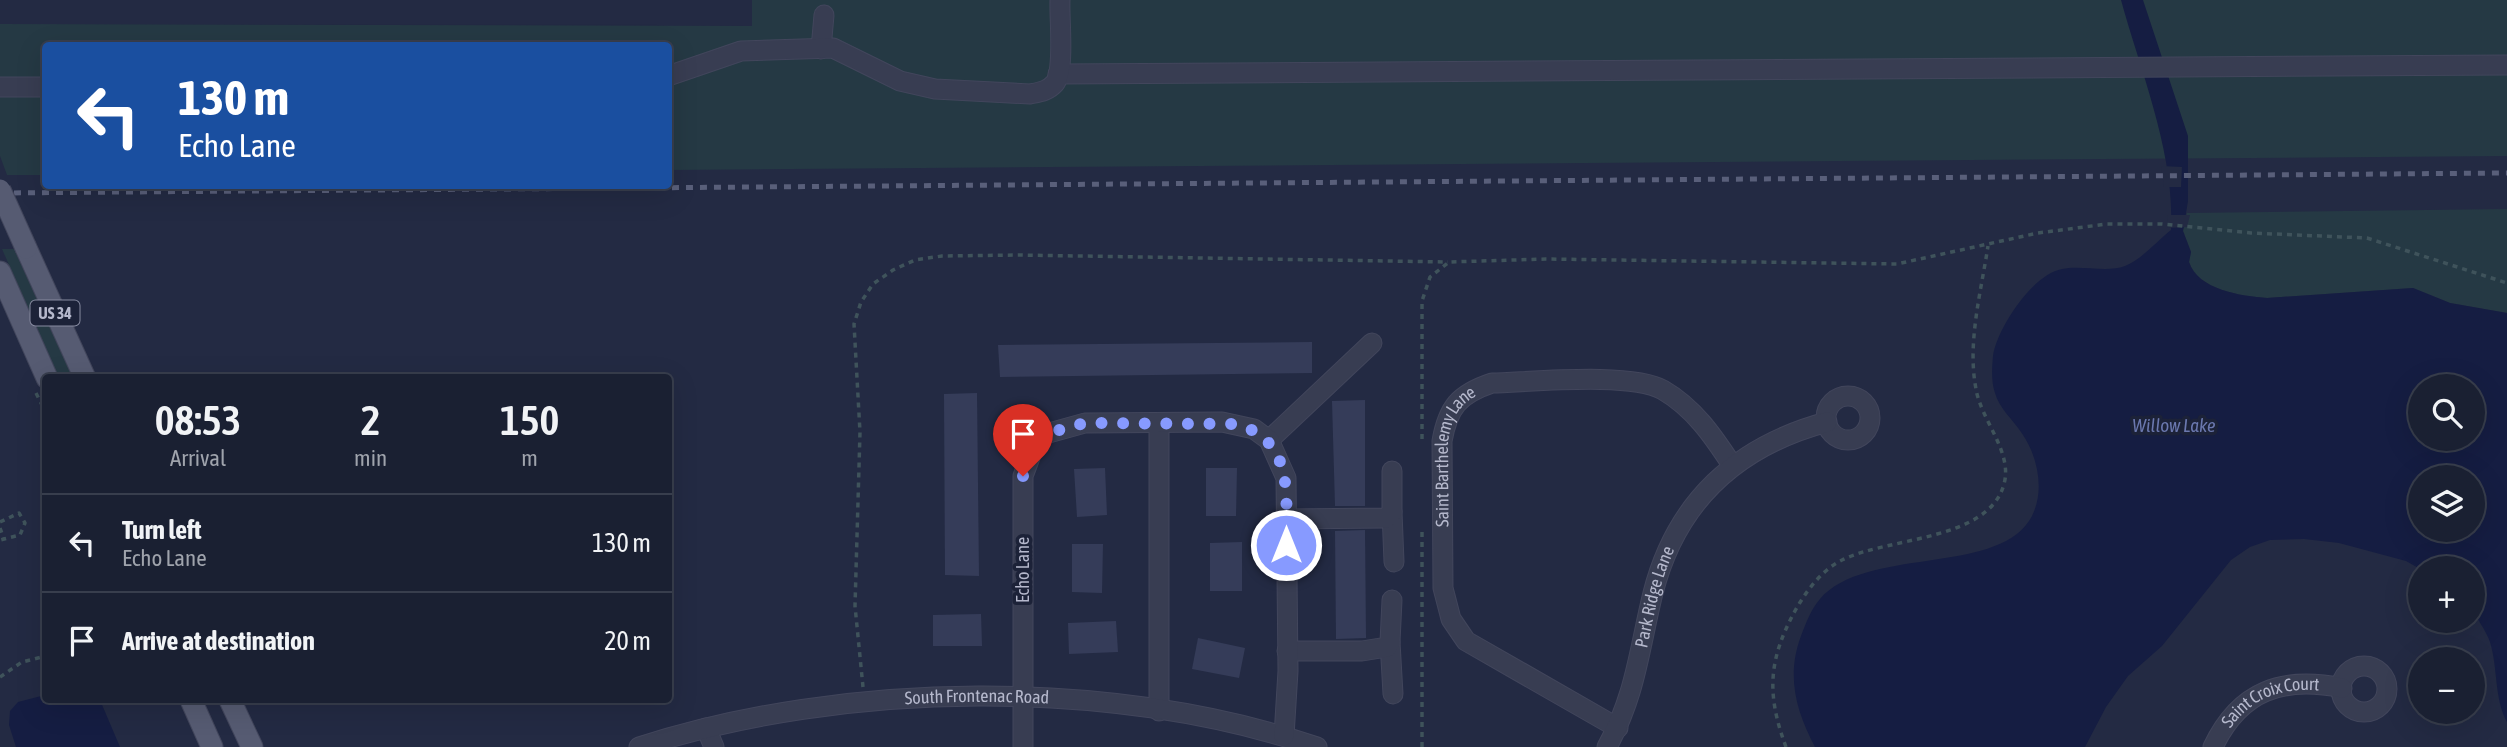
<!DOCTYPE html>
<meta charset="utf-8">
<style>
body{margin:0;font-family:"Asap Condensed",sans-serif;background:#272d3e;color:#f1f3f6;height:100vh;display:flex;flex-direction:column;font-size:26px;white-space:nowrap}
*{box-sizing:border-box;margin:0}
p{font-size:23px;color:#9fa3ac}
.icon{flex:none;width:38px;height:38px;fill:none;stroke:currentColor;stroke-width:2;stroke-linecap:round;stroke-linejoin:round}
.map{position:relative;flex:1;overflow:hidden}
.drawer{position:absolute;left:42px;top:374px;width:630px;height:329px;display:flex;flex-direction:column;background:#1a2032;border-radius:7px;box-shadow:0 7px 28px #0002,0 0 0 2px #383e4d}
.drawer>*{flex:none}
.top-card{position:absolute;left:42px;top:42px;width:630px;height:147px;border-radius:7px;box-shadow:0 7px 28px #0002,0 0 0 2px #383e4d;background:#1a4fa0;color:#fff;overflow:hidden}
.buttons{position:absolute;left:2408px;top:374px;display:grid;gap:14px}
.buttons a{display:grid;place-items:center;width:77px;height:77px;border-radius:50%;background:#1a2032;box-shadow:0 7px 28px #0002,0 0 0 2px #383e4d;font-size:35px}
.pin{position:absolute;display:grid;place-items:center;width:60px;height:60px;color:#fff;margin:-72px -30px;border-radius:50% 50% 50% 0;rotate:-45deg;box-shadow:0 0 7px #0007}
.pin .icon{rotate:45deg}
.me{position:absolute;width:77px;margin:-38px;rotate:0deg;stroke-linejoin:round;filter:drop-shadow(0 0 5px #0008)}
.turn{display:flex;align-items:center;gap:24px;height:147px;padding:0 21px;font-size:32px}
.turn .icon{width:91px;height:91px;stroke-width:2.5}
.turn b{display:block;font-size:49px;line-height:60px}
.eta{display:flex;justify-content:space-evenly;align-items:center;height:119px;text-align:center}
.eta b{font-size:42px;font-weight:600;line-height:49px}
ul{padding:0;list-style:none}
li{display:flex;align-items:center;gap:21px;height:98px;padding:0 21px;border-top:2px solid #383e4d}
li div{flex:1}
li b{display:block;font-size:26px}
li em{font-style:normal}
.map>svg:first-child{display:block}
.green{fill:#253944}
.water{fill:#151d42;fill-rule:evenodd}
.pier{fill:#232a43}
.building{fill:#353c59}
.lines{fill:none;stroke-linecap:round;stroke-linejoin:round}
.minor-casing{stroke:#42465c;stroke-width:21}
.major-casing{stroke:#42465c;stroke-width:23}
.path{stroke:#3f535b;stroke-width:3.5;stroke-dasharray:5 5;stroke-linecap:butt}
.minor{stroke:#383d52;stroke-width:19}
.major{stroke:#565b72;stroke-width:21}
.rail{stroke:#595f7a;stroke-width:5;stroke-dasharray:7 7;stroke-linecap:butt}
.major-bridge-casing{stroke:#42465c;stroke-width:23;stroke-linecap:butt}
.major-bridge{stroke:#565b72;stroke-width:21}
.route{stroke:#879aff;stroke-width:12;stroke-dasharray:0 21.6}
.labels{text-anchor:middle;stroke-width:7;stroke-linejoin:round;paint-order:stroke}
.shield{fill:#1c2238;stroke:#878ba0;stroke-width:2}
.shield-label{font-size:16px;font-weight:bold;fill:#b5b8cc}
.street-label{font-size:18px;fill:#b5b8cc;stroke:#1c2238}
.water-label{font-size:19px;font-style:italic;fill:#6b78af;stroke:#1c2238}
</style>
<div class="map">
<svg width="2507" height="747" viewBox="0 0 2507 747">
<rect width="100%" height="100%" fill="#232a43"/>
<g class="green">
<path d="M752,0H2507V156L669,170L668,46H46L45,175H7L0,156V24L752,26Z"/>
<path d="M2507,209V313L2450,303L2413,288L2267,298C2241,296 2198,290 2189,262L2191,252L2183,231L2187,213Z"/>
<path d="M2,249H14L73,378H59Z"/>
</g>
<g class="water">
<path d="M2121,0H2143L2188,136V201L2183,231L2191,252L2189,262C2198,290 2241,296 2267,298L2413,288L2450,303L2507,313V722C2494,698 2498,668 2490,642C2486,630 2475,617 2473,608C2470,596 2473,581 2473,569H2420L2406,561L2339,543L2304,539L2270,540L2250,547L2231,560L2162,646L2128,676L2106,707L2085,747H1815C1796,711 1786,676 1801,636C1806,623 1811,609 1820,599C1865,547 1993,575 2029,521C2046,495 2039,457 2021,432C2013,420 1999,408 1995,393C1991,382 1992,368 1993,356C1997,328 2033,274 2062,269C2082,265 2107,273 2125,266C2141,260 2157,241 2171,230C2175,153 2141,73 2121,0ZM2420,387H2473V439H2420ZM2420,478H2473V530H2420Z"/>
<path d="M45,695L46,700H100L120,747H16L9,725L10,711L18,702Z"/>
</g>
<g class="pier">
<path d="M2161,166L2182,167L2181,187H2164Z"/>
<path d="M2168,215H2190L2187,227L2167,228Z"/>
</g>
<g class="building">
<path d="M1312,342V373L1000,377L998,345Z"/>
<path d="M977,393L979,576L945,575L944,394Z"/>
<path d="M1365,400V506H1335L1332,401Z"/>
<path d="M1105,468L1107,515L1077,517L1074,469Z"/>
<path d="M1206,468H1237L1236,516H1206Z"/>
<path d="M1365,530L1366,638L1336,639L1335,531Z"/>
<path d="M1242,542V591H1210V543Z"/>
<path d="M1072,544H1103L1102,593L1072,592Z"/>
<path d="M981,614L982,646H933V615Z"/>
<path d="M1116,621L1118,652L1069,654L1068,623Z"/>
<path d="M1198,638L1245,648L1239,678L1192,669Z"/>
</g>
<g class="lines">
<g class="minor-casing">
<g id="minor">
<path d="M821,49L824,15"/>
<path d="M1058,74L2507,65"/>
<path d="M668,76L741,51L833,48L900,81L935,89L1030,94C1040,92 1048,91 1055,83C1065,69 1059,18 1060,0"/>
<path d="M0,87H46"/>
<circle cx="1848" cy="418" r="22"/>
<path d="M1159,423V711"/>
<path d="M1269,440L1372,343"/>
<path d="M1392,512L1394,562"/>
<path d="M1286,519L1386,518L1392,512V471"/>
<path d="M1390,642L1393,694"/>
<path d="M1287,651H1362L1387,647L1390,642L1392,600"/>
<circle cx="2364" cy="689" r="23"/>
<path d="M706,728L714,747"/>
<path id="s1" d="M1618,728L1466,641L1451,619L1443,588L1442,441C1448,407 1459,394 1492,383C1532,382 1632,372 1663,390C1694,408 1713,436 1732,465"/>
<path id="s2" d="M639,747C844,681 1112,677 1317,747"/>
<path d="M1023,747V476L1038,436L1085,423L1222,422L1254,429L1269,440L1286,478L1288,671L1284,736"/>
<path id="s3" d="M1607,747C1636,694 1639,650 1653,593C1676,502 1737,446 1827,422"/>
<path id="s4" d="M2213,747C2240,690 2283,676 2342,688"/>
</g>
</g>
<g class="major-casing">
<g id="major">
<path d="M26,248L85,378"/>
<path d="M0,272L47,378"/>
<path d="M191,700L212,747"/>
<path d="M230,700L252,747"/>
</g>
</g>
<g class="path">
<path d="M36,393L46,413"/>
<path d="M1422,439V301L1430,277L1449,262L1546,259L1897,264L2038,233L2107,224H2162L2251,233L2367,238L2507,283"/>
<path d="M0,522L19,513L25,523L20,535L0,540"/>
<path d="M0,528L4,539"/>
<path d="M0,677L22,662L46,656"/>
<path d="M863,687L855,606L860,432L854,324L861,302L873,284L893,270L915,260L942,256L1019,255L1448,262"/>
<path d="M1422,747V531"/>
<path d="M1786,747C1770,704 1767,671 1786,629C1797,604 1817,572 1842,560C1888,537 1989,541 2004,484C2013,452 1981,420 1976,389C1967,343 1981,292 1988,246"/>
</g>
<use href="#minor" class="minor"/>
<use href="#major" class="major"/>
<path class="rail" d="M0,193L2507,173"/>
<g class="major-bridge-casing">
<path id="major-bridge" d="M0,190L26,248"/>
</g>
<use href="#major-bridge" class="major-bridge"/>
</g>
<g class="lines">
<path class="route" d="M1023,476L1038,436L1085,423L1237,424C1295,442 1286,495 1286,545"/>
</g>
<g class="labels">
<rect class="shield" x="30.5" y="300.5" width="49" height="25" rx="5"/>
<g class="shield-label">
<text x="55" y="319">US 34</text>
</g>
<g class="street-label">
<text dy="6" stroke="none"><textPath href="#s1" startOffset="369">Saint Barthelemy Lane</textPath></text>
<text transform="translate(1023 570) rotate(-90)" y="6">Echo Lane</text>
<text dy="6" stroke="none"><textPath href="#s3" startOffset="158">Park Ridge Lane</textPath></text>
<text dy="6" stroke="none"><textPath href="#s2" startOffset="343">South Frontenac Road</textPath></text>
<text dy="6" stroke="none"><textPath href="#s4" startOffset="79">Saint Croix Court</textPath></text>
</g>
<g class="water-label">
<text x="2174" y="432">Willow Lake</text>
</g>
</g>
</svg>
<div class="buttons">
<a><svg class="icon" aria-label="search" viewBox="0 0 24 24"><circle cx="10" cy="10" r="6"/><path d="M15 15l6 6"/></svg></a>
<a><svg class="icon" aria-label="layers" viewBox="0 0 24 24"><path d="M12 4l9 5-9 5-9-5zM3 14l9 5 9-5"/></svg></a>
<a>+</a>
<a>−</a>
</div>
<div class="pin" style="left:1023px;top:476px;background:#d93025"><svg class="icon" aria-label="arrive" viewBox="0 0 24 24"><path d="M6 21V4h12l-3 4 3 4H6"/></svg></div>
<svg class="me" style="left:1286px;top:545px" viewBox="-20 -20 40 40"><circle r="17" fill="#879aff" stroke="#fff" stroke-width="3"/><path d="M0-11L8 9 0 5-8 9z" fill="#fff"/></svg>
<div class="top-card">
<div class="turn"><svg class="icon" aria-label="left" viewBox="0 0 24 24"><path d="M17 20v-9H6M10 6l-5 5 5 5"/></svg><div><b>130 m</b>Echo Lane</div></div>
</div>
<section class="drawer">
<div class="eta">
<div><b>08:53</b><p>Arrival</p></div>
<div><b>2</b><p>min</p></div>
<div><b>150</b><p>m</p></div>
</div>
<ul>
<li><svg class="icon" aria-label="left" viewBox="0 0 24 24"><path d="M17 20v-9H6M10 6l-5 5 5 5"/></svg><div><b>Turn left</b><p>Echo Lane</p></div><em>130 m</em></li>
<li><svg class="icon" aria-label="arrive" viewBox="0 0 24 24"><path d="M6 21V4h12l-3 4 3 4H6"/></svg><div><b>Arrive at destination</b></div><em>20 m</em></li>
</ul>
</section>
</div>
